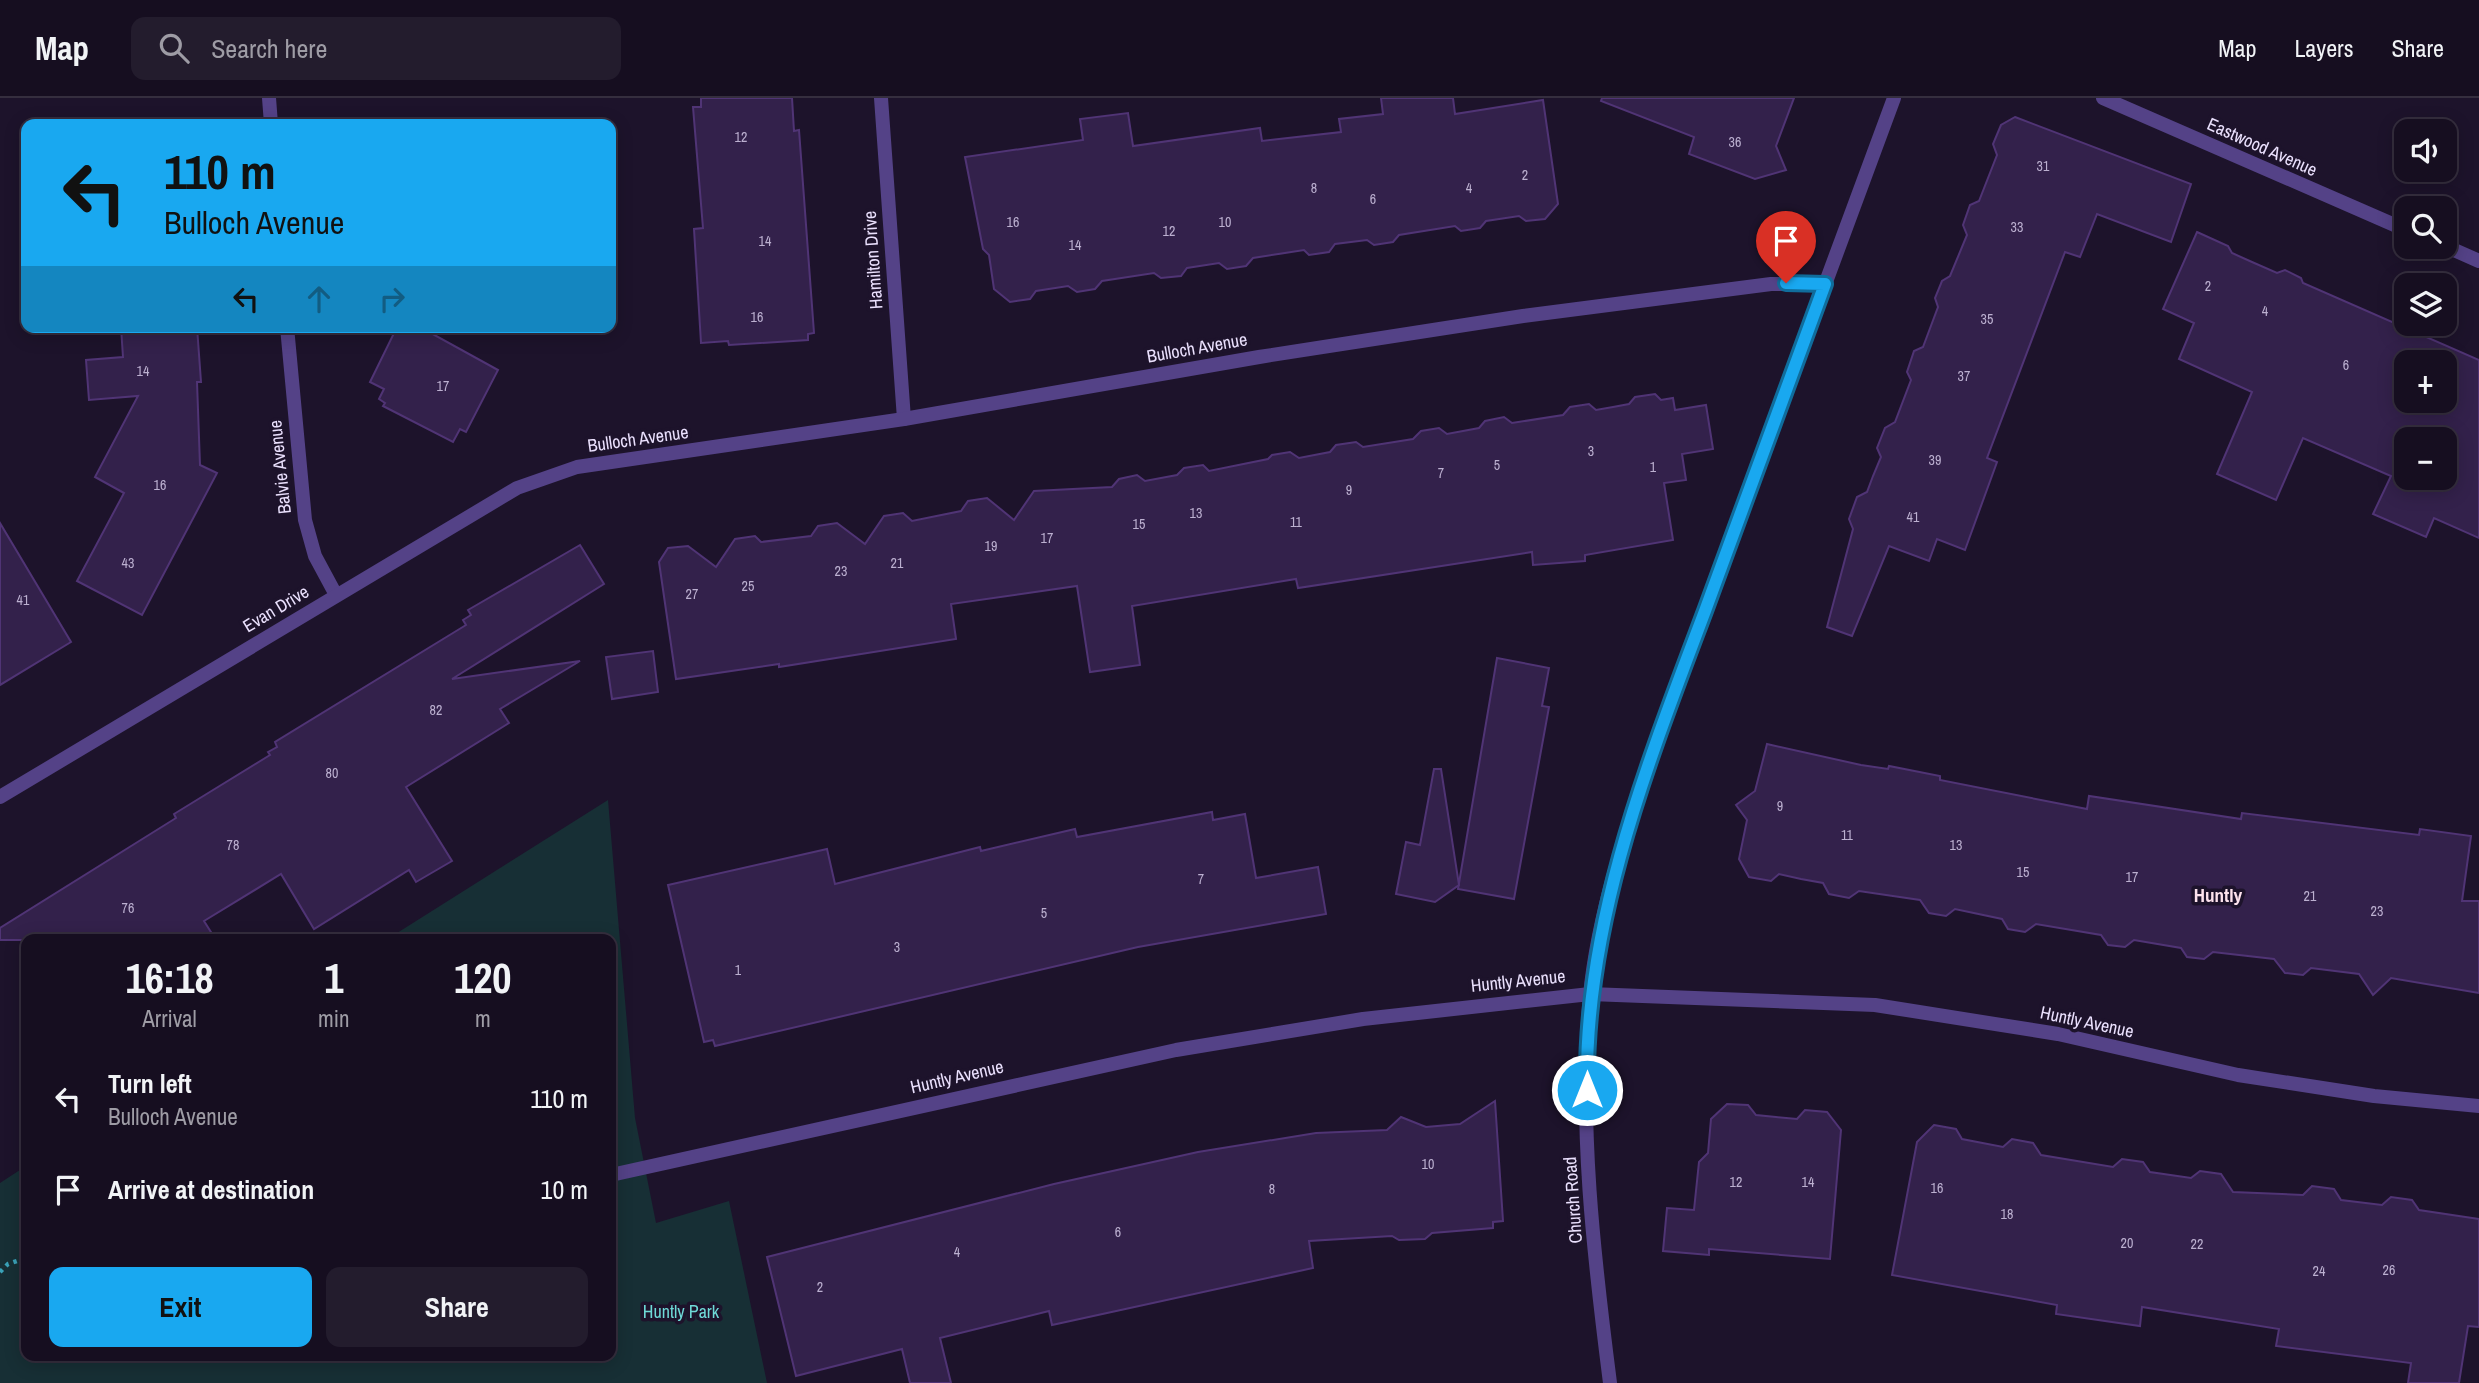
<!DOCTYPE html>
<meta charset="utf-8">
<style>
body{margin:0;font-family:"Archivo Narrow",sans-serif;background:#231c2d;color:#f1f3f6;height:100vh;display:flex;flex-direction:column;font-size:26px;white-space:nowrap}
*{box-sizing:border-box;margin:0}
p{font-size:23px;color:#9e9ca5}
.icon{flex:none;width:38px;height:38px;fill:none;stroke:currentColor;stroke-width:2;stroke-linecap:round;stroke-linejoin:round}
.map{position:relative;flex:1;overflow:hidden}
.panel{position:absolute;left:21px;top:836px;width:595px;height:427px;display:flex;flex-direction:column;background:#160e20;border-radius:14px;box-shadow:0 4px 18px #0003,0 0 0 2px #352e3e}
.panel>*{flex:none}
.top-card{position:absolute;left:21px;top:21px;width:595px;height:214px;border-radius:14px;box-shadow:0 4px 18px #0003,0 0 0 2px #352e3e;background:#19a8f0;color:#111;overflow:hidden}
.tools{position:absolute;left:2394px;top:21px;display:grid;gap:14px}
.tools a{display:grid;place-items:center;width:63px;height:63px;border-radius:14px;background:#160e20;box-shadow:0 4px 18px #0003,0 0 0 2px #352e3e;font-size:35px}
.pin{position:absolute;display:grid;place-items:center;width:60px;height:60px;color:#fff;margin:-72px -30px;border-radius:50% 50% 50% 0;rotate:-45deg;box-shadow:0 0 7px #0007}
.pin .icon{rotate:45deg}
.me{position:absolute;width:77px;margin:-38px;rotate:0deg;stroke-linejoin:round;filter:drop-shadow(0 0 5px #0008)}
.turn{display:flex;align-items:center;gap:24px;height:147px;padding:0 28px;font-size:32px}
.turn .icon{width:91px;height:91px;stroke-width:2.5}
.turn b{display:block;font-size:49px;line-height:60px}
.lanes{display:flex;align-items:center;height:66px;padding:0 28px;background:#0003;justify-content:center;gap:35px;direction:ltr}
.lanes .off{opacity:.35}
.eta{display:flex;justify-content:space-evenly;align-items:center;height:119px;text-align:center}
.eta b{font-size:42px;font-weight:800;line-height:49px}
.primary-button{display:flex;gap:14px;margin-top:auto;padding:14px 28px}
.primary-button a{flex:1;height:80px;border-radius:14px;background:#19a8f0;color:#111;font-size:28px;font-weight:800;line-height:80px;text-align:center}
.primary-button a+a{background:#231c2d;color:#f1f3f6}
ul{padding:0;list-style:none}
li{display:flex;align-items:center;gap:21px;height:91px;padding:0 28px}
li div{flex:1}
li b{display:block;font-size:26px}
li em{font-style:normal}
header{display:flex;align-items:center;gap:42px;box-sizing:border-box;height:98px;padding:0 35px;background:#160e20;border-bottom:2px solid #352e3e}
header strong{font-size:33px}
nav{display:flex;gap:38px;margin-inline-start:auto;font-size:24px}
.search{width:490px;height:63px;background:#231c2d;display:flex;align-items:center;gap:18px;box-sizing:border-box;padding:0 24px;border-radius:14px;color:#9e9ca5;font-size:26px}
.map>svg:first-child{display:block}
.green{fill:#172f35}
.building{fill:#33214b;stroke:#503475;stroke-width:2;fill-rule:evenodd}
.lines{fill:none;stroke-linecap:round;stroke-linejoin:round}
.path{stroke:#3aa1b7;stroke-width:4.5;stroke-dasharray:3.5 5;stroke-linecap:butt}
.street{stroke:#544287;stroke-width:14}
.route-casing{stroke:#106d9c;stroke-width:18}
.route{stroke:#19a8f0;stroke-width:12}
.labels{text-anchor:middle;stroke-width:7;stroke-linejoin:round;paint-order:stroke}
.number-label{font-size:14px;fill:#bcb0d0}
.street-label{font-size:18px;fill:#eae0fd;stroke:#1d132b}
.park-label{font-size:18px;fill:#6fdad8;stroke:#1d132b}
.neighbourhood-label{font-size:19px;font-weight:bold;fill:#fde2ed;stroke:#1d132b}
</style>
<header>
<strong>Map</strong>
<div class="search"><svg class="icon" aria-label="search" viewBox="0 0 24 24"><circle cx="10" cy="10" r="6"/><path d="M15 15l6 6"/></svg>Search here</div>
<nav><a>Map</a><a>Layers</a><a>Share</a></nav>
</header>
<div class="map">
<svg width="2479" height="1285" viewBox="0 0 2479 1285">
<rect width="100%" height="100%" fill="#1d132b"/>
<path class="green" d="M608,702L635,1020L656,1125L729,1103L767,1285H0V1085L26,1068V1258H611V842H386Z"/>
<g class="building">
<path d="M701,0H792L794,33L799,32L814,235L808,236V242L729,247L728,243L701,245L694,131L703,130L693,9H701Z"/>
<path d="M1381,0H1453L1455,16L1543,2L1558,106L1545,121L1526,123L1519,118L1486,123L1480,130L1461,133L1455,128L1399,137L1393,144L1374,147L1367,142L1335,146L1329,154L1309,157L1304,152L1253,160L1246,168L1227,171L1219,165L1187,170L1181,178L1161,180L1154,175L1102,183L1095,191L1077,194L1068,188L1036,193L1030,201L1010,204L994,191L989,157L983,151L965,59L1083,42L1080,21L1128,15L1133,48L1260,30L1262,43L1341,34L1339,21L1383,16Z"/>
<path d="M1602,0H1794L1776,48L1786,72L1755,81L1689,56L1694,39L1601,3Z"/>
<path d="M2015,19L2191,86L2171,144L2097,116L2080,159L2065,154L1987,360L1997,364L1965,452L1937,441L1929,463L1889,448L1852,538L1827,529L1853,431L1849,421L1857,399L1867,394L1873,378L1881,359L1877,350L1885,330L1895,324L1911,282L1907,274L1914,253L1923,249L1938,209L1935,200L1942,183L1950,178L1967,137L1963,127L1970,107L1979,103L1997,57L1993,46L2001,27Z"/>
<path d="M2197,134L2228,148L2232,155L2252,164L2277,175L2285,172L2301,180L2303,185L2479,262V440L2434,420L2426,439L2373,416L2391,378L2303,340L2276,402L2217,376L2252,294L2179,261L2194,225L2163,211ZM2406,264H2445V303H2406ZM2406,341H2445V380H2406Z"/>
<path d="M121,229H197L201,284H197L200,367L217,375L142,517L77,483L124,395L95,379L138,298L89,302L86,262L123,259Z"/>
<path d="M397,229H420L498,272L466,334L460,331L453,344L383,308L385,305L379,301L384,291L370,284Z"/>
<path d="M1655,296L1661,302L1673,300L1675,312L1706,307L1713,351L1682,356L1686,382L1664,385L1673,442L1585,457V463L1533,467L1532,454L1298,490L1296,481L1132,508L1140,567L1090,574L1077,488L951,506L956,541L779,569V566L676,581L659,464L668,450L688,448L716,469L735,441L755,438L761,444L811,438L818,428L837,425L865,446L884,418L903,415L912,423L961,413L968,403L987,400L1014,422L1034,393L1112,389L1119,381L1137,377L1145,383L1177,377L1184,370L1203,367L1209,373L1268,361L1272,357L1290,354L1299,360L1330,354L1336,347L1356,344L1363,349L1413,341L1421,333L1439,330L1447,336L1479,330L1485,323L1504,319L1512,325L1563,317L1570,309L1589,306L1596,312L1613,309L1629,306L1635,299Z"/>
<path d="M0,425L71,544L0,587Z"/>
<path d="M580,447L604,486L452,581L580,563L500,611L509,625L406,689L452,763L416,784L409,772L314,831L281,776L204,823L216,842H0V830L176,720L174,716L270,657L268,654L277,649L275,644L466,527L463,522L471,517L468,512Z"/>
<path d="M653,553L658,594L612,601L606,559Z"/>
<path d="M1497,560L1549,570L1542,608L1549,609L1514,801L1458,791Z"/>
<path d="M1767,646L1861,667L1888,671L1889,668L1940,678V682L2087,711L2089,698L2241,721L2242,715L2419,737L2420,731L2471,738L2462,803H2479V895L2391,880L2373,897L2359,876L2311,870L2303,877L2285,875L2274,861L2213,854L2204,861L2187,859L2181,850L2134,842L2125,849L2108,847L2101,837L2036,826L2025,834L2008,831L2002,821L1955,811L1946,818L1929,815L1920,802L1859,793L1849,800L1829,796L1823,785L1801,781L1779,776L1771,783L1749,779L1739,761L1747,722L1736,707L1755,693Z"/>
<path d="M1434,671H1441L1459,787L1435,804L1396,796L1406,744L1420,747Z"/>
<path d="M1212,714L1213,722L1245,716L1256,780L1318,769L1326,816L1138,849L715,948L713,942L704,944L668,787L827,751L835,786L980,749L981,753L1075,731L1077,739Z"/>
<path d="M1495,1003L1503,1123L1493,1124V1130L1432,1135L1425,1141L1399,1142L1392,1138L1309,1143L1313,1170L1052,1227L1049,1213L940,1240L951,1285H910L902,1251L796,1278L767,1159L1054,1086L1198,1054L1316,1035L1387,1032L1401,1019L1426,1029L1460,1026Z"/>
<path d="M1727,1006L1748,1007L1756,1017L1776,1019L1797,1021L1805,1012L1827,1014L1841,1032L1830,1161L1709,1151V1157L1663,1153L1667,1110L1694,1112L1699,1064L1708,1055L1711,1021Z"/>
<path d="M1934,1027L1956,1031L1962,1041L2003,1049L2012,1041L2033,1045L2041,1057L2113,1069L2122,1061L2143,1064L2150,1074L2191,1080L2200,1073L2221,1076L2233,1094L2303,1097L2312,1088L2334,1091L2341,1102L2382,1107L2391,1099L2412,1102L2419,1112L2479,1121V1229L2468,1228L2459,1285H2408L2411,1265L2276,1248L2279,1231L2142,1209L2140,1228L2056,1216L2057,1207L1892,1177L1917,1044Z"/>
</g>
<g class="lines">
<path class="path" d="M0,1174L8,1166L26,1160"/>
<g class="street">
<path d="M269,0L271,26"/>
<path d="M881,0L904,321"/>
<path d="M2103,0L2406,132"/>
<path d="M2445,148L2479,163"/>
<path d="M287,229L305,422L315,458L336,497"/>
<path d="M0,699L517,390L577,369L904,321L1259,259L1523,218L1771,186H1825"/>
<path d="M611,1077L1176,952L1363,921L1590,896L1875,907L2058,936L2238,977L2374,998L2479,1008"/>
<path d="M1610,1285C1594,1160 1578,1024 1590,897C1599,806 1632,716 1661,630L1894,0"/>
</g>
</g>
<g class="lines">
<g class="route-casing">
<path id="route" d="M1587,992C1584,825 1647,667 1705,513C1745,404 1785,295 1825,186L1786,185"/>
</g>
<use href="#route" class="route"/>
</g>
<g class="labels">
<g class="number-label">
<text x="741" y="44">12</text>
<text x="1735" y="49">36</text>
<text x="2043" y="73">31</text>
<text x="1525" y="82">2</text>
<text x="1314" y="95">8</text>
<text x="1469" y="95">4</text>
<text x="1373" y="106">6</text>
<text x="1013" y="129">16</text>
<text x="1225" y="129">10</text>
<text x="2017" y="134">33</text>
<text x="1169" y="138">12</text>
<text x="765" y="148">14</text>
<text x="1075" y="152">14</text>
<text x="2208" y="193">2</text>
<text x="2265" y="218">4</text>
<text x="757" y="224">16</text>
<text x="1987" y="226">35</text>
<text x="2346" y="272">6</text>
<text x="143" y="278">14</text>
<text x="1964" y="283">37</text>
<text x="443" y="293">17</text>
<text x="1591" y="358">3</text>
<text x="1935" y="367">39</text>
<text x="1497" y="372">5</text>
<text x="1653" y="374">1</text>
<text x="1441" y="380">7</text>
<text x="160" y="392">16</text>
<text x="1349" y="397">9</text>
<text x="1196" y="420">13</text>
<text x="1913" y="424">41</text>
<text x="1296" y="429">11</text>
<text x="1139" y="431">15</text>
<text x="1047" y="445">17</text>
<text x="991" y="453">19</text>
<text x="128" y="470">43</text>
<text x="897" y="470">21</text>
<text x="841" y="478">23</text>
<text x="748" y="493">25</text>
<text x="692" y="501">27</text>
<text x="23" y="507">41</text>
<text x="436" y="617">82</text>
<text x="332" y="680">80</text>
<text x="1780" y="713">9</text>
<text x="1847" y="742">11</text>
<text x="233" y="752">78</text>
<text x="1956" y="752">13</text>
<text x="2023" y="779">15</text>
<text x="2132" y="784">17</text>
<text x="1201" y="786">7</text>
<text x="2310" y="803">21</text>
<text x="128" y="815">76</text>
<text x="2377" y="818">23</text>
<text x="1044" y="820">5</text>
<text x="897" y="854">3</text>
<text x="738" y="877">1</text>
<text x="1428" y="1071">10</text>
<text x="1736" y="1089">12</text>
<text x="1808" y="1089">14</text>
<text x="1937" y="1095">16</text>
<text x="1272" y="1096">8</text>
<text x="2007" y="1121">18</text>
<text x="1118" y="1139">6</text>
<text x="2127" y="1150">20</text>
<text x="2197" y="1151">22</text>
<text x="957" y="1159">4</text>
<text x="2389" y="1177">26</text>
<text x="2319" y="1178">24</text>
<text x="820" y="1194">2</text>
</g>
<g class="street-label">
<text transform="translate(2262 49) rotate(24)" y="6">Eastwood Avenue</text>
<text transform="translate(873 162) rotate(-94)" y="6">Hamilton Drive</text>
<text transform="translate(1197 250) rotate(-10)" y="6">Bulloch Avenue</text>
<text transform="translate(638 341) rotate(-8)" y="6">Bulloch Avenue</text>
<text transform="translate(280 369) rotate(-96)" y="6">Balvie Avenue</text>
<text transform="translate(276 511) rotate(-31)" y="6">Evan Drive</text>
<text transform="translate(1518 883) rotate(-6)" y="6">Huntly Avenue</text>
<text transform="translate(2087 924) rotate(12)" y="6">Huntly Avenue</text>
<text transform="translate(957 979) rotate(-13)" y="6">Huntly Avenue</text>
<text transform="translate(1573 1102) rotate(-94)" y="6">Church Road</text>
</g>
<g class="park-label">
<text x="681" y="1220">Huntly Park</text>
</g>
<g class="neighbourhood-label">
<text x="2218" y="804">Huntly</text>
</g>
</g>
</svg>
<div class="tools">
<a><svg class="icon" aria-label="sound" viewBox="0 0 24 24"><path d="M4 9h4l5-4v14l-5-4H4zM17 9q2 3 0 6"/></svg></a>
<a><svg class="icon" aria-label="search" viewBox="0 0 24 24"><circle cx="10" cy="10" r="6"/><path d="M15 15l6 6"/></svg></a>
<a><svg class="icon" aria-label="layers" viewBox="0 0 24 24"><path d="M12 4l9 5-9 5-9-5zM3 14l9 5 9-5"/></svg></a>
<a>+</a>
<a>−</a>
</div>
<div class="pin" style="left:1786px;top:185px;background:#d93025"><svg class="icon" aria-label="arrive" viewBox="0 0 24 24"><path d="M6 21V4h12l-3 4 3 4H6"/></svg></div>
<svg class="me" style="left:1587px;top:992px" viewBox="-20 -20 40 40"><circle r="17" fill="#19a8f0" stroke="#fff" stroke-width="3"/><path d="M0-11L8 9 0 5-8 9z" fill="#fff"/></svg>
<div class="top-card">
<div class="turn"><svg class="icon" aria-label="left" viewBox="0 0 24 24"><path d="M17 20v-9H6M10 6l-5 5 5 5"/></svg><div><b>110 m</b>Bulloch Avenue</div></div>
<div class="lanes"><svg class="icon" aria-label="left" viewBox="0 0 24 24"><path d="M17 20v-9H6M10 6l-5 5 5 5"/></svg><svg class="icon off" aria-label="ahead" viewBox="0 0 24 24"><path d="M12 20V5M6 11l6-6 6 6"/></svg><svg class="icon off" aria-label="right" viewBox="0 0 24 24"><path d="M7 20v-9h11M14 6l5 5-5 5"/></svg></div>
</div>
<section class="panel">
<div class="eta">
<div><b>16:18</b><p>Arrival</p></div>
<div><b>1</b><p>min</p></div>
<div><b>120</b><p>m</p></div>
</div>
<ul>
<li><svg class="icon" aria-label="left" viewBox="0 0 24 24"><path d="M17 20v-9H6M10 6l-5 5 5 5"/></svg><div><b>Turn left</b><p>Bulloch Avenue</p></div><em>110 m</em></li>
<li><svg class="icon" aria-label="arrive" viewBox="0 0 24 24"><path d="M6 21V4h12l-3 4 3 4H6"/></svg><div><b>Arrive at destination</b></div><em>10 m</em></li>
</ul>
<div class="primary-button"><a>Exit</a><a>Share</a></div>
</section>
</div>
